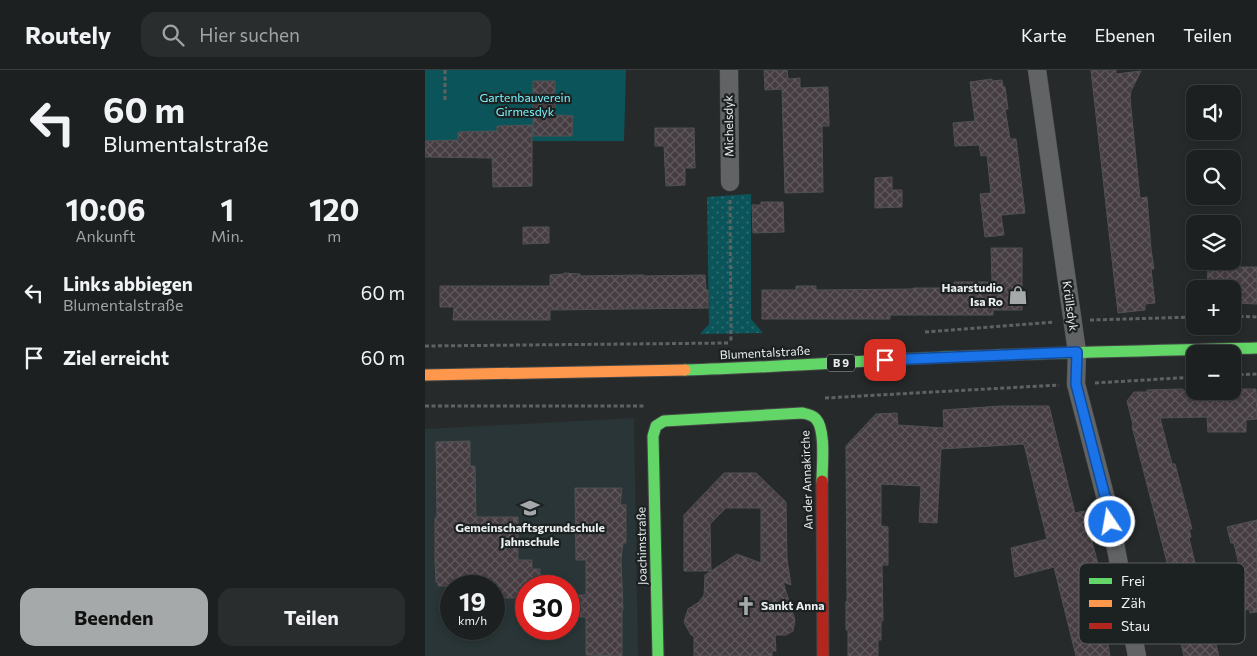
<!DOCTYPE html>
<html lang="de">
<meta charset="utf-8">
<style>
body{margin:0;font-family:Commissioner,sans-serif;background:#2a2d2d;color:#f1f3f6;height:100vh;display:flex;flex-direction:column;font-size:19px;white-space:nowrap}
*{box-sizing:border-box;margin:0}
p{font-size:16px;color:#a0a3a5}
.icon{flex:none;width:28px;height:28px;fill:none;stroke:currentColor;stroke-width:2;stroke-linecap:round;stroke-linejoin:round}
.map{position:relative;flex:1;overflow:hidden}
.sheet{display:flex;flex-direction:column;background:#1d2020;width:425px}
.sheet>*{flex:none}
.banner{background:#1d2020;color:#f1f3f6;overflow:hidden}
.tools{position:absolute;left:761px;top:15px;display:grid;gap:10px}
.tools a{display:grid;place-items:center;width:55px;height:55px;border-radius:10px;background:#1d2020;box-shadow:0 2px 8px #0003,0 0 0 1px #3b3e3e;font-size:25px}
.speed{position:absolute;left:15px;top:505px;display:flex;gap:10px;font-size:25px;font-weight:700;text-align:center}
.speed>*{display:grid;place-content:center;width:65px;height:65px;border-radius:50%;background:#1d2020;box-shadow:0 2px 8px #0003,0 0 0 1px #3b3e3e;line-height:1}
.speed small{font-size:12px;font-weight:400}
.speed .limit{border:8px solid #d22;background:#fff;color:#111}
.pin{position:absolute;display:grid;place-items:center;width:42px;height:42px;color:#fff;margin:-21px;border-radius:10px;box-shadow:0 2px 8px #0006}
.me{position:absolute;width:55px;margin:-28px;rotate:348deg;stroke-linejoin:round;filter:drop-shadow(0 0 4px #0008)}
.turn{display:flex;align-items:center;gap:18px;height:105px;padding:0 20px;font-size:22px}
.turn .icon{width:65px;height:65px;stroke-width:2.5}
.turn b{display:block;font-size:35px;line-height:42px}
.eta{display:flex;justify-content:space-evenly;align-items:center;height:85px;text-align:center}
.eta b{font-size:30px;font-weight:700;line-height:35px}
.button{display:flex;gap:10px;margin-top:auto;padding:10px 20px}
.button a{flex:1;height:58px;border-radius:15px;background:#a6a9aa;color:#111;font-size:20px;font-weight:700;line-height:58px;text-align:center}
.button a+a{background:#2a2d2d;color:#f1f3f6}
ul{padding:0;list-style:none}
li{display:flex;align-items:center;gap:15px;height:65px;padding:0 20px}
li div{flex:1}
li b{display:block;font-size:19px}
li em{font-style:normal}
header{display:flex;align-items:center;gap:30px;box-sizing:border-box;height:70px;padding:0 25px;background:#1d2020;border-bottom:1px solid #3b3e3e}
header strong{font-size:24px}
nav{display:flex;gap:28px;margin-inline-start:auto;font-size:18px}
.search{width:350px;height:45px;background:#2a2d2d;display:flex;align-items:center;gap:12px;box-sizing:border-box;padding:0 18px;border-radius:15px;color:#a0a3a5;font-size:19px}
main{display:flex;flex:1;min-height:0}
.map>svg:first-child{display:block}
.built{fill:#293536;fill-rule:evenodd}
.grass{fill:url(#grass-dots)}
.garden{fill:#0b555a}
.building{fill:url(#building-cross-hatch);stroke:#515152}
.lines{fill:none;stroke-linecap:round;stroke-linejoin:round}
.street-casing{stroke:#454747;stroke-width:19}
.fast-casing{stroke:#454747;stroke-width:13}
.slow-casing{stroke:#454747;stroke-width:13}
.jam-casing{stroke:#454747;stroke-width:13}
.path{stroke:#606262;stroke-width:3;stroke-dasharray:4 2.5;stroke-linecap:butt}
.street{stroke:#616364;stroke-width:18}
.fast{stroke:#63d668;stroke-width:11}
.slow{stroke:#ff974d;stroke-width:11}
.jam{stroke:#b3261e;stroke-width:11}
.route-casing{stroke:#114b97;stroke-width:12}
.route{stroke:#1a73e8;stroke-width:9}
.labels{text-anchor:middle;stroke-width:4.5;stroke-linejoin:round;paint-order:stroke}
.shield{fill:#1c2122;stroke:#adb0b2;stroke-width:1}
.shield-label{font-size:11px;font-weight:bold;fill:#ebeeef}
.park-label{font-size:12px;fill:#7af5fe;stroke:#1c2122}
.street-label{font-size:12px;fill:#ebeeef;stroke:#1c2122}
.poi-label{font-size:12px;font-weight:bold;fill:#ebeeef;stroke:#1c2122;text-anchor:end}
.key{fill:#1c2122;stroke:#5a5e60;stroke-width:1}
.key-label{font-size:14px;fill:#ebeeef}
</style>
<header>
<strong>Routely</strong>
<div class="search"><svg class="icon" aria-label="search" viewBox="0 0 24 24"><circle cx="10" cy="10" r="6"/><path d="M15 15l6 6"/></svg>Hier suchen</div>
<nav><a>Karte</a><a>Ebenen</a><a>Teilen</a></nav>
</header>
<main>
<section class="sheet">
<div class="banner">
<div class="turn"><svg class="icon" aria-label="left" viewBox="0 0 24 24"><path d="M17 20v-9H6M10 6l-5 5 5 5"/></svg><div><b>60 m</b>Blumentalstraße</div></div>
</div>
<div class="eta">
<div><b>10:06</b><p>Ankunft</p></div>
<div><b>1</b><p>Min.</p></div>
<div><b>120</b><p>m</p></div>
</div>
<ul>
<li><svg class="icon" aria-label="left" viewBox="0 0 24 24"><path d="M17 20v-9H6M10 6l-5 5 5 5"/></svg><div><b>Links abbiegen</b><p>Blumentalstraße</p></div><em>60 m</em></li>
<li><svg class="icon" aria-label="arrive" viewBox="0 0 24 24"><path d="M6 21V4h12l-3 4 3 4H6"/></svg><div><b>Ziel erreicht</b></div><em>60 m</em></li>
</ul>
<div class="button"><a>Beenden</a><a>Teilen</a></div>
</section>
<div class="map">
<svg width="832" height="586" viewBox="0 0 832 586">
<defs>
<pattern id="grass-dots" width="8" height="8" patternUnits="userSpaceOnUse" patternTransform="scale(1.25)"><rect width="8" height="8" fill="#0b555a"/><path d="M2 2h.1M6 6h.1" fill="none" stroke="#2f6e72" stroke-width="1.8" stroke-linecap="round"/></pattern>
<pattern id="building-cross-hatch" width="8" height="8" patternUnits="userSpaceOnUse" patternTransform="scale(1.25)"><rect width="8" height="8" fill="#453d42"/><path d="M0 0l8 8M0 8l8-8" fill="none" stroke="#60595e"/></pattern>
</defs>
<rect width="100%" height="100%" fill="#272a2a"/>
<path class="built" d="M209,348L213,586H0V359ZM26,516H69V559H26ZM101,516H144V559H101Z"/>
<path class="grass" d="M326,124V249L338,263L275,264L284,254L282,127Z"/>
<path class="garden" d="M0,0H201L199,71H0Z"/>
<g class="building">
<path d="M339,0H362L363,9L375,8V18L403,17L404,56H397L398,122L360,123L357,19L340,20Z"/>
<path d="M666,0H691V4L716,1L706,21L705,28L715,128L722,127L726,179L729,199H726L730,233L720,234V240L693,243Z"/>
<path d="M567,9V11L577,10L578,17H580L583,39H580L585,69H591L600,143L576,145L579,165L560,167L555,124L566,123L562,85L556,86L554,75L530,76L528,53L550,51L545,12Z"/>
<path d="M108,11H130V45L148,46L147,66H108Z"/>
<path d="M107,55V116L68,117L67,88L0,87V71L33,70V62L72,61V56Z"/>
<path d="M230,58H269L270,98H260V115L241,116L239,76H230Z"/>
<path d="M467,107V120H477V137L450,138V108Z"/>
<path d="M336,132H358L359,162L328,163L327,135H336Z"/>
<path d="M98,157H124V173L98,174Z"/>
<path d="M566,178H597V240H568V245H465V249H337V220H371V216H391V220L488,219V218H529V212H567Z"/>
<path d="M783,197H832V234L808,233V219H782Z"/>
<path d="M139,203L155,204V206L219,205V206L280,205L281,220H283V238L125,240V250H28L29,237H15V216H125V205L139,204Z"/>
<path d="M758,319V321H808V319H831L832,349L821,350V362H783L782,347L735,348L747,394H750L767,459H764L766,467L764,468L776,518L817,508L809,473H806L802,457L832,450V542L825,543L824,539L784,549L794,586H759L739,505L745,504L707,356L708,355L702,331L709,322H722V320Z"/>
<path d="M576,336H624L650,443L659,441L674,498L665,501L683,574L685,586H651L629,497L590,507L586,478L622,469L599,374L516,379L512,453L494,452L496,416L456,414V456L463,457V495H457L458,551H456V570H453V586H423V560H421V531L422,532L421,376L451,344L472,343L473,355L519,358L518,340Z"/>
<path d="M45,371V396H50L51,447H93V490H107V499H115V516H101V528H69V516H13V512H11L10,490V448H12L11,372Z"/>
<path d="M299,403H331L361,432L362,489L366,515L358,512L370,550L368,561L361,565H350L351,581H347V586H269V566L266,565L259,552L263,539L274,532L279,525L280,505L312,484L336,493V438H301L285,454L286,501H259V445Z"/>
<path d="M150,418H197L195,435H201V473H198L196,490L198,540L197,541V586L161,585V547H149V525H161V490H151Z"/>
</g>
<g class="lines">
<g class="street-casing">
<g id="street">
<path d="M304,0L305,112"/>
<path d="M612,0L652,282L651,314L682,433L712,586"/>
</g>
</g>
<g class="fast-casing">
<g id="fast">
<path d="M260,300C334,298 407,293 480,289C597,283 715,281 832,278"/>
<path d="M233,586L228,366L231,356L239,351L377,343C382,344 388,345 391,349C401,360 397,396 397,411"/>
</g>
</g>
<g class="slow-casing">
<path id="slow" d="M0,305L260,300"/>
</g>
<g class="jam-casing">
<path id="jam" d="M397,411L398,586"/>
</g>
<g class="path">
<path d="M20,0V30"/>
<path d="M305,130L306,273"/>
<path d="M808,246L832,247"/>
<path d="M665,250L770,247"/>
<path d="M500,262L629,252"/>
<path d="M0,276L304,273"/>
<path d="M808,305L832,304"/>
<path d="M670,313L770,307"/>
<path d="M400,328L634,315"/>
<path d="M0,336H219"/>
</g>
<use href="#street" class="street"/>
<use href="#fast" class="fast"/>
<use href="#slow" class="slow"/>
<use href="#jam" class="jam"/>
</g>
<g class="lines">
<g class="route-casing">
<path id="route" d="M460,290L652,282L651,314L682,434L685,452"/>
</g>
<use href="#route" class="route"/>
</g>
<defs>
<g id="shop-bare" transform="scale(1.5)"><path d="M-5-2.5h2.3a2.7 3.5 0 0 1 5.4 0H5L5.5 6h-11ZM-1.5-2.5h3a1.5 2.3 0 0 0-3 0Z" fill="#a6a9aa" stroke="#1c2122" stroke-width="2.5" paint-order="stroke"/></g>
<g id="school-bare" transform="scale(1.5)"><path d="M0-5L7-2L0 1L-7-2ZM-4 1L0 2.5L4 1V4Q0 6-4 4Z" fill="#a6a9aa" stroke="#1c2122" stroke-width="2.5" paint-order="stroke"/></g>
<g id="church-bare" transform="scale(1.5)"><path d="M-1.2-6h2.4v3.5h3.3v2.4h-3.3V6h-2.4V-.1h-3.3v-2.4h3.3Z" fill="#a6a9aa" stroke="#1c2122" stroke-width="2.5" paint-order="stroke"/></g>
</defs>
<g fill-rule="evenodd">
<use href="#shop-bare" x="593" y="225"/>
<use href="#school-bare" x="105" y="438"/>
<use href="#church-bare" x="321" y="536"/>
</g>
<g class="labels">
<rect class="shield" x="402" y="284.5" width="28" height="17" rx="4"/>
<g class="shield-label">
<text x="416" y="297">B 9</text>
</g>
<g class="park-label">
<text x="100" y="32">Gartenbauverein<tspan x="100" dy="14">Girmesdyk</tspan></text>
</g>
<g class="street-label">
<text transform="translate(304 56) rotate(-91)" y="4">Michelsdyk</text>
<text transform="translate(645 236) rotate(82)" y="4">Krüllsdyk</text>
<text transform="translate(340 283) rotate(-3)" y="4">Blumentalstraße</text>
<text transform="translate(382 410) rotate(-92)" y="4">An der Annakirche</text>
<text transform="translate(217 476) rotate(-91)" y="4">Joachimstraße</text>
</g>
<g class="poi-label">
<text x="578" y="222">Haarstudio<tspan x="578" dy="14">Isa Ro</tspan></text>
<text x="105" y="462" text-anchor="middle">Gemeinschaftsgrundschule<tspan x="105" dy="14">Jahnschule</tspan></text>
<text x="336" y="540" text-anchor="start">Sankt Anna</text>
</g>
</g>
<rect x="654" y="493" width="166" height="81" rx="8" class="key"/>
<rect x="664" y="508" width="23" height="6" fill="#63d668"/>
<rect x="664" y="530" width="23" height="7" fill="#ff974d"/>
<rect x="664" y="553" width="23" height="6" fill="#b3261e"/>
<g class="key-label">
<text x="696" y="516">Frei</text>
<text x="696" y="538">Zäh</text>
<text x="696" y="561">Stau</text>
</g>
</svg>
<div class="tools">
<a><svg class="icon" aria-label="sound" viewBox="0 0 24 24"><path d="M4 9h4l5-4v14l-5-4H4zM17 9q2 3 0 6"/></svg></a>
<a><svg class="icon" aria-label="search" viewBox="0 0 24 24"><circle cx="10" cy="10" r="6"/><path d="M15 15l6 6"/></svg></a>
<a><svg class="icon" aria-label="layers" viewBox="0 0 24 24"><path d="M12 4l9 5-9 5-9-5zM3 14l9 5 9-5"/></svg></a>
<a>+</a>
<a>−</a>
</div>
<div class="speed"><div>19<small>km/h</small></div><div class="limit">30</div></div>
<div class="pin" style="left:460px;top:290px;background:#d93025"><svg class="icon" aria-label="arrive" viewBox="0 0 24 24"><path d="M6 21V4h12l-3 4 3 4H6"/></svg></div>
<svg class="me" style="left:685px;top:452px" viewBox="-20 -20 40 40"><circle r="17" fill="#1a73e8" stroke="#fff" stroke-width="3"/><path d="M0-11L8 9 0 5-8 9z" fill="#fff"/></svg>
</div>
</main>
